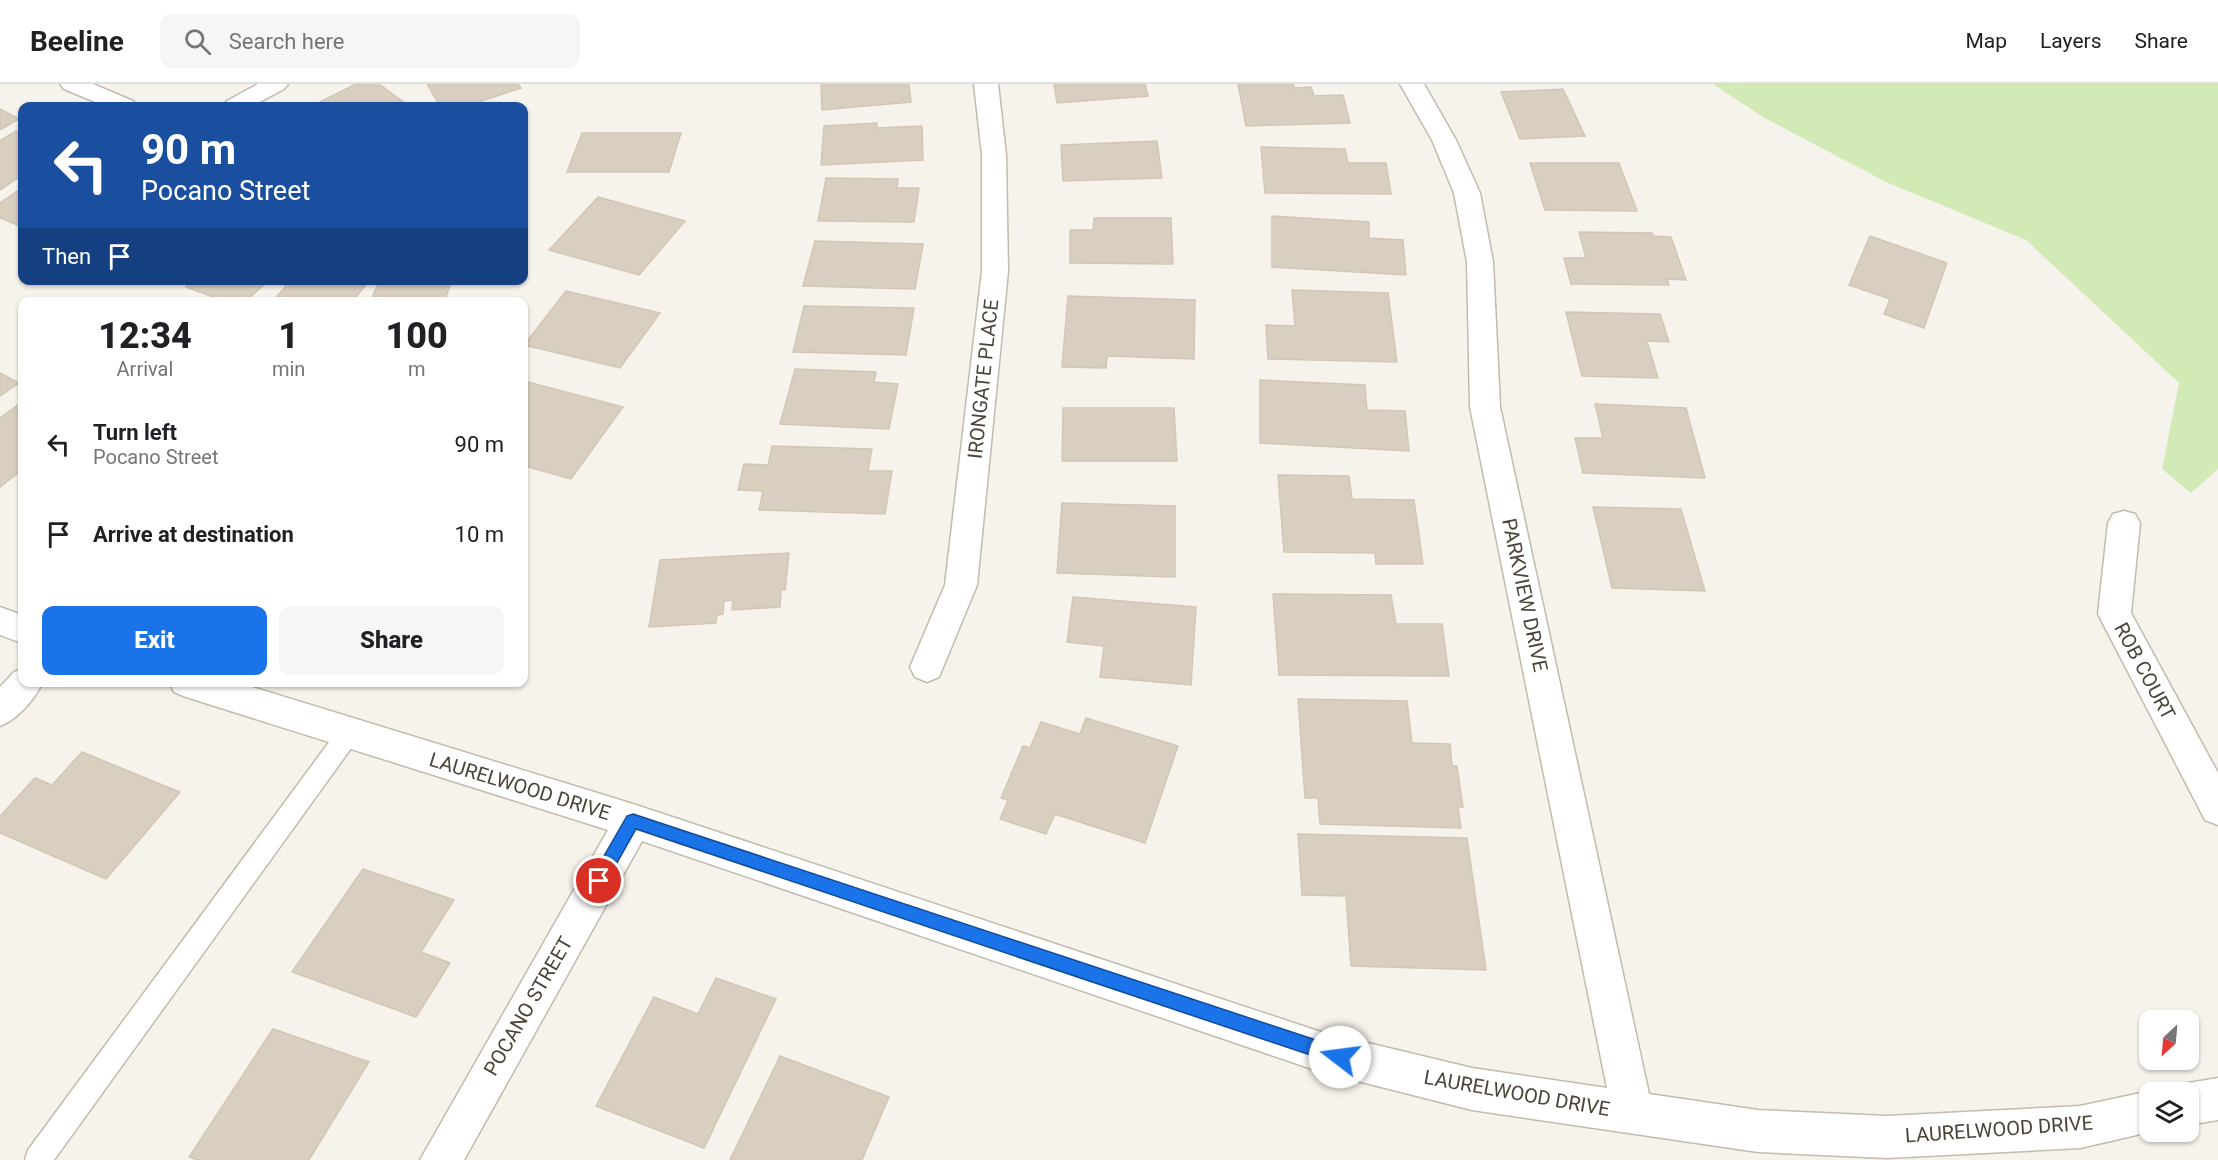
<!DOCTYPE html>
<style>
body{margin:0;font-family:Roboto,sans-serif;background:#f6f6f6;color:#202124;height:100vh;display:flex;flex-direction:column;font-size:22px;white-space:nowrap}
*{box-sizing:border-box;margin:0}
p{font-size:20px;color:#757577}
.icon{flex:none;width:33px;height:33px;fill:none;stroke:currentColor;stroke-width:2;stroke-linecap:round;stroke-linejoin:round}
.map{position:relative;flex:1;overflow:hidden}
.drawer{position:absolute;left:18px;top:213px;width:510px;height:390px;display:flex;flex-direction:column;background:#fff;border-radius:12px;box-shadow:0 2px 4px #0004}
.drawer>*{flex:none}
.hud{position:absolute;left:18px;top:18px;width:510px;height:183px;border-radius:12px;box-shadow:0 2px 4px #0004;background:#1a4fa0;color:#fff;overflow:hidden}
.needle{width:39px;rotate:206deg}
.fabs{position:absolute;left:2139px;top:926px;display:grid;gap:12px}
.fabs a{display:grid;place-items:center;width:60px;height:60px;border-radius:12px;background:#fff;box-shadow:0 2px 4px #0004;font-size:30px}
.pin{position:absolute;display:grid;place-items:center;width:51px;height:51px;color:#fff;margin:-26px;border:3px solid #fff;border-radius:50%;box-shadow:0 2px 6px #0007}
.me{position:absolute;width:66px;margin:-33px;rotate:285deg;stroke-linejoin:round;filter:drop-shadow(0 0 4px #0008)}
.turn{display:flex;align-items:center;gap:21px;height:126px;padding:0 24px;font-size:27px}
.turn .icon{width:78px;height:78px;stroke-width:2.5}
.turn b{display:block;font-size:42px;line-height:51px}
.then{display:flex;align-items:center;height:57px;padding:0 24px;background:#0003;gap:12px;font-size:22px}
.eta{display:flex;justify-content:space-evenly;align-items:center;height:102px;text-align:center}
.eta b{font-size:36px;font-weight:800;line-height:42px}
.button{display:flex;gap:12px;margin-top:auto;padding:12px 24px}
.button a{flex:1;height:69px;border-radius:12px;background:#1a73e8;color:#fff;font-size:24px;font-weight:800;line-height:69px;text-align:center}
.button a+a{background:#f6f6f6;color:#202124}
ul{padding:0;list-style:none}
li{display:flex;align-items:center;gap:18px;height:90px;padding:0 24px}
li div{flex:1}
li b{display:block;font-size:22px}
li em{font-style:normal}
header{display:flex;align-items:center;gap:36px;box-sizing:border-box;height:84px;padding:0 30px;background:#fff;border-bottom:2px solid #e0e0e0}
header strong{font-size:28px}
nav{display:flex;gap:33px;margin-inline-start:auto;font-size:21px}
.search{width:420px;height:54px;background:#f6f6f6;display:flex;align-items:center;gap:15px;box-sizing:border-box;padding:0 21px;border-radius:12px;color:#757577;font-size:22px}
.map>svg:first-child{display:block}
.green{fill:#d2eab5}
.building{fill:#d8cfc1;stroke:#d3c7b4;stroke-width:1.5}
.lines{fill:none;stroke-linecap:round;stroke-linejoin:round}
.service-casing{stroke:#c2bbae;stroke-width:3}
.minor-casing{stroke:#c2bbae;stroke-width:3}
.service{fill:#fff;fill-rule:evenodd}
.minor{fill:#fff;fill-rule:evenodd}
.route{fill:#1a73e8;stroke:#114b97;stroke-width:1.5}
.labels{text-anchor:middle;stroke-width:4.5;stroke-linejoin:round;paint-order:stroke}
.street-label{font-size:20px;fill:#4b4439;stroke:#fff}
</style>
<header>
<strong>Beeline</strong>
<div class="search"><svg class="icon" aria-label="search" viewBox="0 0 24 24"><circle cx="10" cy="10" r="6"/><path d="M15 15l6 6"/></svg>Search here</div>
<nav><a>Map</a><a>Layers</a><a>Share</a></nav>
</header>
<div class="map">
<svg width="2218" height="1076" viewBox="0 0 2218 1076">
<rect width="100%" height="100%" fill="#f6f3ec"/>
<path class="green" d="M1713,0H2218V385L2191,409L2162,385L2179,299L2026,156L1886,98L1763,33Z"/>
<g class="building">
<path d="M356,0H379L409,22H312Z"/>
<path d="M427,0H518L521,4L466,22H440Z"/>
<path d="M821,0H909L911,18L822,26Z"/>
<path d="M1054,0H1145L1148,12L1057,19Z"/>
<path d="M1238,0H1293L1294,4L1311,3L1314,12L1343,11L1350,39L1246,42Z"/>
<path d="M1563,5L1585,52L1520,55L1501,8Z"/>
<path d="M0,25L19,35L0,46Z"/>
<path d="M877,39V44L922,42L923,76L821,81L824,42Z"/>
<path d="M16,47L22,49V91L0,106V57Z"/>
<path d="M582,49H681L669,88H567Z"/>
<path d="M1157,57L1162,94L1063,97L1061,61Z"/>
<path d="M1261,63L1345,65L1348,79H1386L1391,110L1265,109Z"/>
<path d="M1530,79H1619L1637,127L1545,126Z"/>
<path d="M826,94L898,95L897,104H919L914,138L818,137Z"/>
<path d="M22,104V143L0,134V119Z"/>
<path d="M598,113L685,137L639,191L549,166Z"/>
<path d="M1272,132L1369,138V154L1403,156L1406,191L1272,183Z"/>
<path d="M1094,134H1171L1173,180L1070,179V146H1093Z"/>
<path d="M1579,148L1652,149L1653,152L1671,153L1686,196L1667,195L1669,201L1571,200L1564,174H1586Z"/>
<path d="M1870,152L1947,179L1924,244L1884,230L1890,215L1849,201Z"/>
<path d="M815,157L923,160L915,205L803,202Z"/>
<path d="M194,196H269L245,218H227L186,203Z"/>
<path d="M291,196H370L352,218H272Z"/>
<path d="M452,196L444,218H370L379,197Z"/>
<path d="M1292,206L1388,209L1397,278L1268,275L1266,241L1295,242Z"/>
<path d="M566,207L660,229L620,284L524,261Z"/>
<path d="M1068,212L1195,216L1194,275L1107,272L1106,284L1062,283Z"/>
<path d="M804,222L914,224L906,271L793,268Z"/>
<path d="M1566,228L1660,230L1669,258L1647,257L1658,294L1582,292Z"/>
<path d="M795,285L876,288L874,298L898,300L889,345L780,340Z"/>
<path d="M0,289L19,299L0,312Z"/>
<path d="M1260,296L1365,301L1367,326L1405,327L1409,367L1260,359Z"/>
<path d="M524,297L623,323L571,395L524,382Z"/>
<path d="M22,318V386L0,403V334Z"/>
<path d="M1595,320L1686,324L1705,394L1583,389L1575,354H1603Z"/>
<path d="M1063,324H1174L1177,377H1062Z"/>
<path d="M772,362L872,365L868,387H892L885,430L759,426L763,407L738,406L744,380L768,381Z"/>
<path d="M1278,391L1349,392L1352,415L1414,416L1423,480H1376L1375,469L1284,468Z"/>
<path d="M1062,419L1175,422V493L1057,489Z"/>
<path d="M1593,423L1681,425L1705,507L1612,504Z"/>
<path d="M789,469L785,506H781L780,523L732,526L733,516L724,517L723,530L717,531L716,539L649,543L660,476Z"/>
<path d="M1273,510L1391,511L1396,540H1442L1449,592L1279,591Z"/>
<path d="M1073,513L1196,523L1191,601L1100,593L1104,562L1067,558Z"/>
<path d="M1298,615L1407,617L1412,659L1450,660L1452,682H1457L1463,723H1458L1461,744L1320,740L1318,714H1305Z"/>
<path d="M1086,634L1178,662L1145,759L1055,730L1046,750L1000,735L1008,716L1001,714L1023,662L1030,664L1041,638L1080,650Z"/>
<path d="M82,668L180,708L106,795L0,749V732L35,694L52,701Z"/>
<path d="M1298,750L1467,754L1486,886L1351,882L1346,812L1302,811Z"/>
<path d="M363,785L454,816L421,868L450,879L416,933L292,888Z"/>
<path d="M716,894L776,915L704,1064L596,1022L654,913L698,930Z"/>
<path d="M273,945L369,978L309,1076H198L189,1073Z"/>
<path d="M780,972L889,1013L862,1076H730Z"/>
</g>
<g class="lines">
<g class="service-casing">
<path id="service" d="M349,639L357,642L360,649L357,656L54,1076H25L28,1066L341,642Z"/>
</g>
<g class="minor-casing">
<g id="minor">
<path d="M60,0H93L133,17L137,22H105L64,5Z"/>
<path d="M258,0H288L284,5L252,22H223L227,17Z"/>
<path d="M974,0H998L1006,71L1008,187L977,501L939,593L927,598L915,593L910,583L945,501L982,187V71Z"/>
<path d="M1400,0H1424L1456,56L1480,109L1493,178L1500,323L1649,1010L1758,1026L1887,1032L2080,1022L2150,1007V1047H2154L2080,1064L1887,1074L1758,1068L1472,1026L1318,987L642,757L464,1076H420L608,746L186,613L174,608L169,598H236L633,720L1318,947L1472,984L1607,1004L1470,323L1467,178L1454,109L1432,56Z"/>
<path d="M2124,427L2135,430L2140,439L2131,529L2218,689V741L2205,736L2098,530L2108,439L2113,430Z"/>
<path d="M0,523L22,531V559L0,551Z"/>
<path d="M22,585V598H43C34,616 18,635 0,642V603L14,588Z"/>
<path d="M2218,994V1036L2188,1041V1008H2172L2173,1005L2188,999Z"/>
</g>
</g>
<use href="#service" class="service"/>
<use href="#minor" class="minor"/>
</g>
<path class="route" d="M633,730L1340,964L1346,967L1348,973L1346,979L1340,981L636,745L604,802L599,804L593,802L591,797L593,791L627,732Z"/>
<g class="labels">
<g class="street-label">
<text transform="translate(983 295) rotate(-84)" y="7">IRONGATE PLACE</text>
<text transform="translate(1525 511) rotate(78)" y="7">PARKVIEW DRIVE</text>
<text transform="translate(2145 587) rotate(62)" y="7">ROB COURT</text>
<text transform="translate(520 702) rotate(17)" y="7">LAURELWOOD DRIVE</text>
<text transform="translate(528 922) rotate(-60)" y="7">POCANO STREET</text>
<text transform="translate(1517 1009) rotate(10)" y="7">LAURELWOOD DRIVE</text>
<text transform="translate(1999 1045) rotate(-4)" y="7">LAURELWOOD DRIVE</text>
</g>
</g>
</svg>
<div class="fabs">
<a><svg class="needle" viewBox="-14 -14 28 28"><path d="M0-13l5 13h-10z" fill="#e53935"/><path d="M0 13l5-13h-10z" fill="#757577"/></svg></a>
<a><svg class="icon" aria-label="layers" viewBox="0 0 24 24"><path d="M12 4l9 5-9 5-9-5zM3 14l9 5 9-5"/></svg></a>
</div>
<div class="pin" style="left:599px;top:797px;background:#d93025"><svg class="icon" aria-label="arrive" viewBox="0 0 24 24"><path d="M6 21V4h12l-3 4 3 4H6"/></svg></div>
<svg class="me" style="left:1340px;top:973px" viewBox="-20 -20 40 40"><circle r="19" fill="#fff"/><path d="M0-13L10 11 0 6-10 11z" fill="#1a73e8"/></svg>
<div class="hud">
<div class="turn"><svg class="icon" aria-label="left" viewBox="0 0 24 24"><path d="M17 20v-9H6M10 6l-5 5 5 5"/></svg><div><b>90 m</b>Pocano Street</div></div>
<div class="then">Then<svg class="icon" aria-label="arrive" viewBox="0 0 24 24"><path d="M6 21V4h12l-3 4 3 4H6"/></svg></div>
</div>
<section class="drawer">
<div class="eta">
<div><b>12:34</b><p>Arrival</p></div>
<div><b>1</b><p>min</p></div>
<div><b>100</b><p>m</p></div>
</div>
<ul>
<li><svg class="icon" aria-label="left" viewBox="0 0 24 24"><path d="M17 20v-9H6M10 6l-5 5 5 5"/></svg><div><b>Turn left</b><p>Pocano Street</p></div><em>90 m</em></li>
<li><svg class="icon" aria-label="arrive" viewBox="0 0 24 24"><path d="M6 21V4h12l-3 4 3 4H6"/></svg><div><b>Arrive at destination</b></div><em>10 m</em></li>
</ul>
<div class="button"><a>Exit</a><a>Share</a></div>
</section>
</div>
